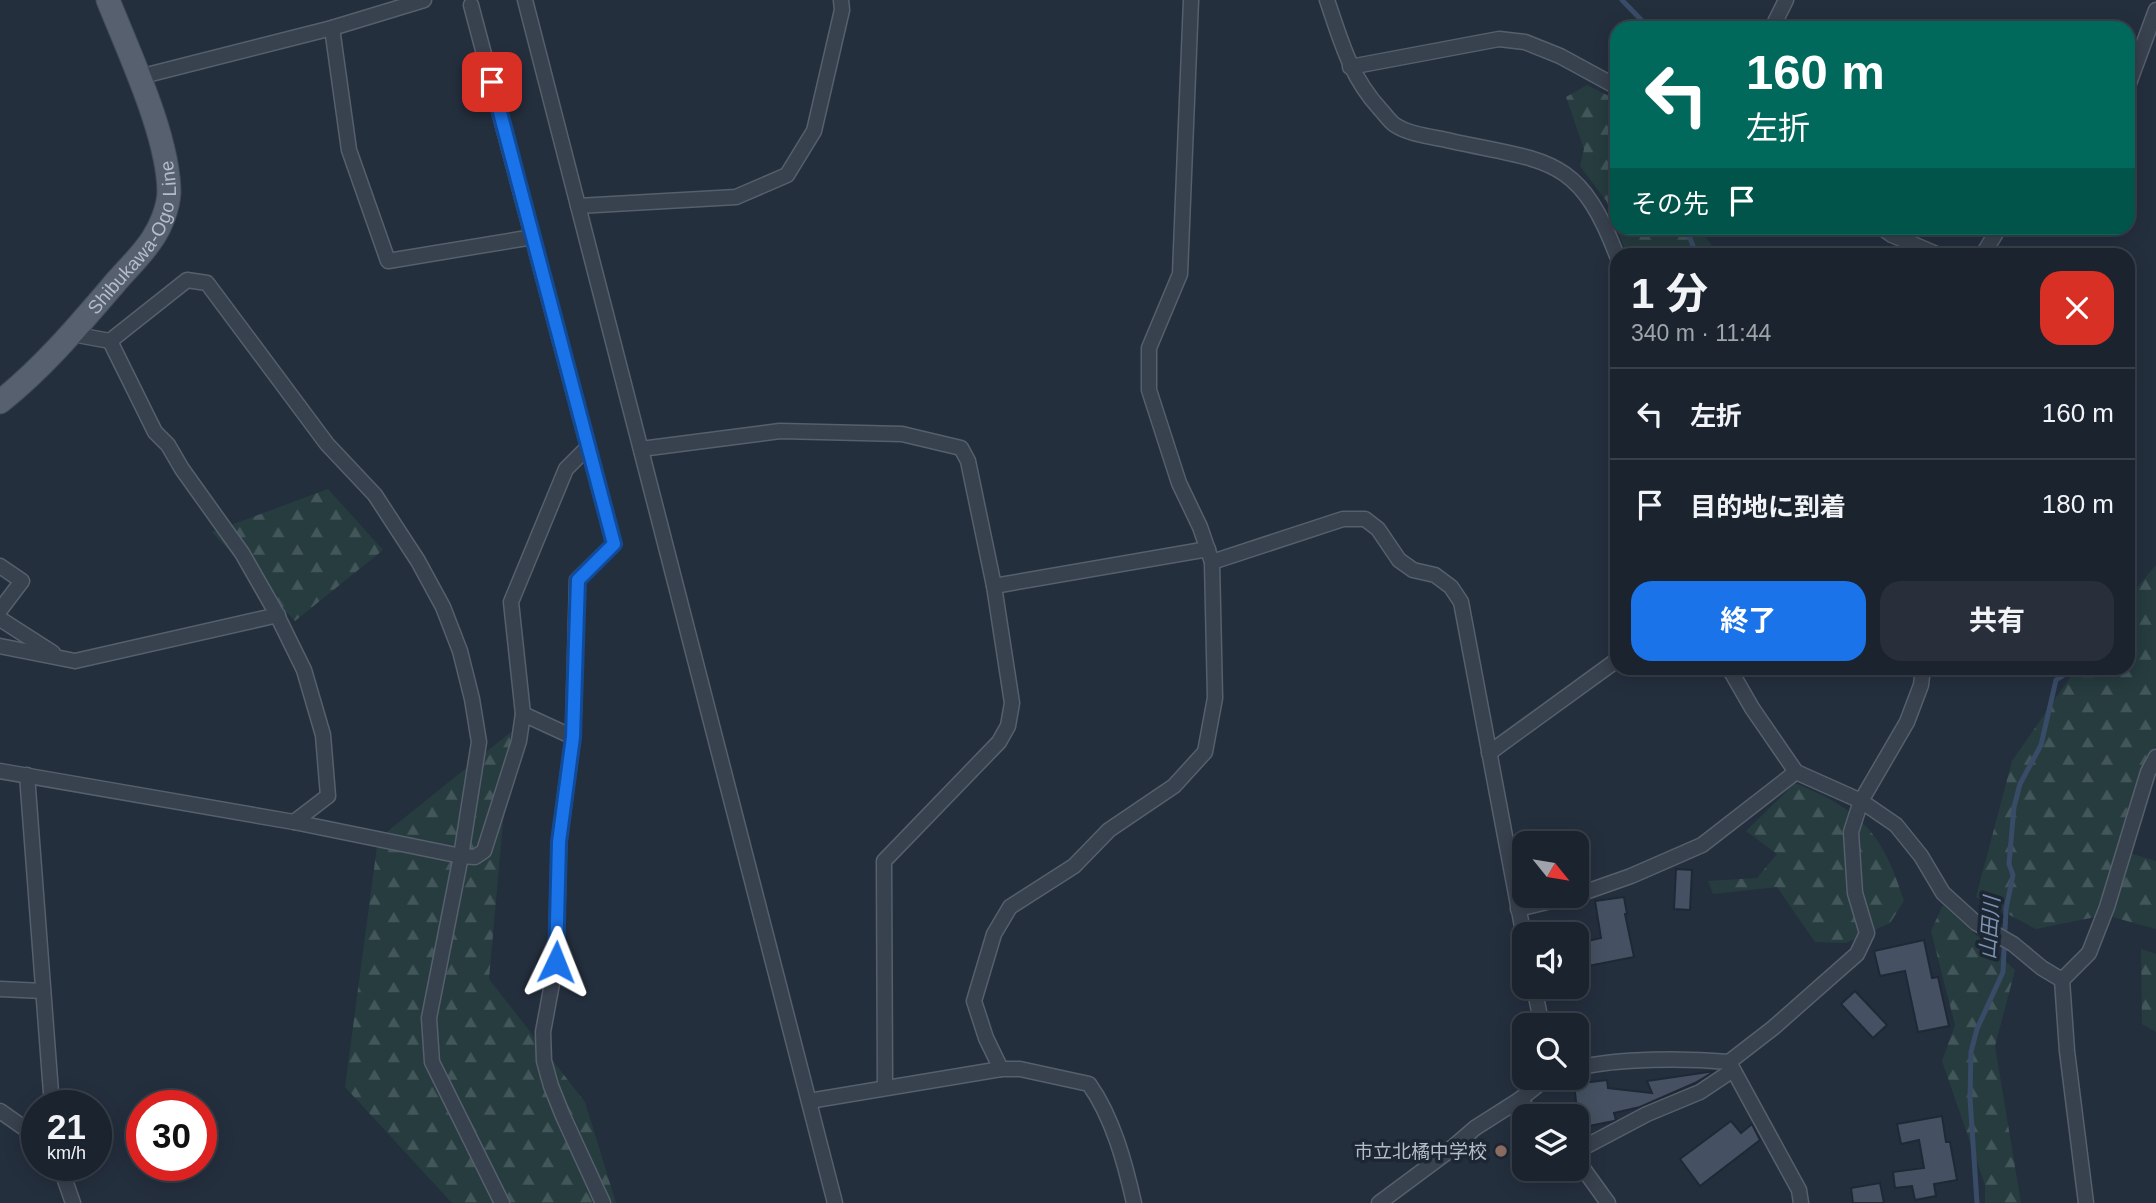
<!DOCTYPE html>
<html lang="ja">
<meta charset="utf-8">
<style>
body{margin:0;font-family:Helvetica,"Noto Sans JP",sans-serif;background:#282f3a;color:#f1f3f6;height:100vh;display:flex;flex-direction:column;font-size:26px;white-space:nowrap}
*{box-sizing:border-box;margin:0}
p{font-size:23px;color:#a0a4aa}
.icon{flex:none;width:38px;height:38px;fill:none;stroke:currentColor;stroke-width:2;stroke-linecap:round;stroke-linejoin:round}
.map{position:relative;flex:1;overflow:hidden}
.drawer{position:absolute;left:1610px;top:248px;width:525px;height:427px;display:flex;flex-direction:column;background:#1b232e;border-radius:21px;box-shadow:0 4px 18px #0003,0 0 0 2px #39404a}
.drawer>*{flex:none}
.top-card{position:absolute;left:1610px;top:21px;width:525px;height:214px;border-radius:21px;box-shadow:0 4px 18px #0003,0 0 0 2px #39404a;background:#00695c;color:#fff;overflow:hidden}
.needle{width:46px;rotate:120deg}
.fabs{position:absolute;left:1512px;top:831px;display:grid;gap:14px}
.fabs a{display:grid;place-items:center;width:77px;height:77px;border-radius:14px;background:#1b232e;box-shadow:0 4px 18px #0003,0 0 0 2px #39404a;font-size:35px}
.speed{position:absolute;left:21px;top:1090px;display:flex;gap:14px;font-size:35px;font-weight:700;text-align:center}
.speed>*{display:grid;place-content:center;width:91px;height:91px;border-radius:50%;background:#1b232e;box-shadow:0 4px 18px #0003,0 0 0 2px #39404a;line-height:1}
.speed small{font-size:18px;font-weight:400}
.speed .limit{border:10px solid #d22;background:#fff;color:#111}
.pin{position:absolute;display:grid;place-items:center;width:60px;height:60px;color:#fff;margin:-30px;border-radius:14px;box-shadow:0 4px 10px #0006}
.me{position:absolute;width:77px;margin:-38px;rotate:2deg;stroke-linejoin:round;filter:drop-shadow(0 0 5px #0008)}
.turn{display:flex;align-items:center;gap:24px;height:147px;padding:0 21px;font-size:32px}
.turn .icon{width:91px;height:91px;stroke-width:2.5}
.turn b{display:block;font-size:49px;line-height:60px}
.then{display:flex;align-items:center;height:66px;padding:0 21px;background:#0003;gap:14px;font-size:26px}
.round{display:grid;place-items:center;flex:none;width:74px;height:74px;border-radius:21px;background:#282f3a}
.overview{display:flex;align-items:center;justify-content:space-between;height:119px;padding:0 21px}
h1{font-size:42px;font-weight:700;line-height:52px}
.cta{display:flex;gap:14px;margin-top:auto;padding:14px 21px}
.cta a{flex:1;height:80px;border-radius:21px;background:#1a73e8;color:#fff;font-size:28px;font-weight:700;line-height:80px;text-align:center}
.cta a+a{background:#282f3a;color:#f1f3f6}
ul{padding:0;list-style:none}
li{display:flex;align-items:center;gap:21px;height:91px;padding:0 21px;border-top:2px solid #39404a}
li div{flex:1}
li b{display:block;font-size:26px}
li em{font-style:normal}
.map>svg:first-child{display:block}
.forest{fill:url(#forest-firs)}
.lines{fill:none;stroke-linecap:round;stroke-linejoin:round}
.stream{stroke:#394c67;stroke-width:5}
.building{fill:#455162;stroke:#1f2835;stroke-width:2}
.street-casing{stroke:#565f6c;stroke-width:17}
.primary-casing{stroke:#414a57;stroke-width:25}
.street{stroke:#38414e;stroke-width:14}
.primary{stroke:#56606e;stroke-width:23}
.route-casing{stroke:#114b97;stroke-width:18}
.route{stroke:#1a73e8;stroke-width:12}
.education-dot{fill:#8d6e63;stroke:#1d2633;stroke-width:2.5}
.labels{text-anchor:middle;stroke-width:7;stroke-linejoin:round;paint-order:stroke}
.street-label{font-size:19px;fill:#b4bcc9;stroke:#1d2633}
.poi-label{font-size:19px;fill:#b4bcc9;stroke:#1d2633;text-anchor:end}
.water-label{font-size:21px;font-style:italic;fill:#7c92b1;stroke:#1d2633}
</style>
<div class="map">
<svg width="2156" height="1203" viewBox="0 0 2156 1203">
<defs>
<pattern id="forest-firs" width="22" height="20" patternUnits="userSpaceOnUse" patternTransform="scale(1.75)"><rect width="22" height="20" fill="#263c3f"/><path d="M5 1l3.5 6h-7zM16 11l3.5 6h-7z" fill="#435659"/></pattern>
</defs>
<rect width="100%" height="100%" fill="#242f3e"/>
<g class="forest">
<path d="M1587,85L1617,100V228H1700L1718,255H1627L1607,202L1580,166L1584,149L1566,97Z"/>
<path d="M328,489L383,550L295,621L212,532Z"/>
<path d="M2156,565V746L2147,756L2116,849L2156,861V929L2105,915L2036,929L1976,897L2012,761L2076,669L2128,668V598Z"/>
<path d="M511,732L489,979L585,1102L616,1203H452L345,1087L378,839Z"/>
<path d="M1795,783C1861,811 1882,831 1904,901L1890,923L1846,943L1815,942L1777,887L1713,894L1708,881L1757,878L1777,854L1746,831Z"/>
<path d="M1943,905L2015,970L1995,1046L2021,1203H1985V1185L1942,1061L1955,1025L1931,931Z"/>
<path d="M2141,949L2156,954V1032L2142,1024Z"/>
</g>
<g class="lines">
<g class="stream">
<path d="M1622,0L1649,28"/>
<path d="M1686,228L1697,256"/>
<path d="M1977,1203L1970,1098L1971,1052L1977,1029L2003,972L2006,909L2013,875L2009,864L2014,807L2020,784L2041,745L2056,680L2075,668"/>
</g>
</g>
<g class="building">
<path d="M1676,869L1692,870L1690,910L1674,909Z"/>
<path d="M1624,897L1627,914H1625L1634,957L1588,966L1583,942L1601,938L1595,901Z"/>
<path d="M1924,940L1932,978L1938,977L1949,1026L1918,1032L1905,971L1880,976L1874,951Z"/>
<path d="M1855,991L1887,1025L1873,1038L1841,1004Z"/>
<path d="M1715,1071L1695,1083L1640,1107L1614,1113L1616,1120L1614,1121L1579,1128L1574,1084L1607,1080L1608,1088L1652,1093L1647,1081Z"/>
<path d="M1942,1116L1946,1142H1950L1957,1180L1934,1184L1936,1196L1915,1200L1912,1186L1895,1188L1893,1172L1924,1168L1919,1140L1901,1144L1897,1124Z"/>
<path d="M1731,1121L1741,1133L1752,1124L1760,1140L1700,1186L1680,1159Z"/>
<path d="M1880,1183L1884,1203H1853L1851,1188Z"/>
</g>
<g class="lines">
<g class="street-casing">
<g id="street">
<path d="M525,0L835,1203"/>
<path d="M1327,0C1341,41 1350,76 1380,109C1385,114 1389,121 1395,125C1410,135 1434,137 1451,141C1547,162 1579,155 1617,256"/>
<path d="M471,5L614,544L577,580L573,737"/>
<path d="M332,28L349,150L388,261L533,237"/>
<path d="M1772,28L1786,0"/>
<path d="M1350,67L1499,39L1525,42L1560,56L1617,87"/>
<path d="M139,77L332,28L424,0"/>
<path d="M2128,86L2156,10"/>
<path d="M578,206L736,197L787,175L814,131L842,10L841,0"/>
<path d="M1882,228L1892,235L1941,256"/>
<path d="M1982,256L1999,228"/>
<path d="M72,334L110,341L155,432L168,445L182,469L242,553L274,609L304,670L323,735L328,796L294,822"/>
<path d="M110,341L187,280L207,283L327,444L375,495L418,561L443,607L460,651L472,699L479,742L461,856L429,1018L432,1062L502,1203"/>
<path d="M641,449L780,431L902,434L961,448L968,461L994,586L1012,703L1008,726L999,742L884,861L885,1087"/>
<path d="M1212,562L1343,519H1365L1378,529L1399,560L1413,570L1435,575L1451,587L1461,602L1524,937"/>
<path d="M0,566L22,581L0,610"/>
<path d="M994,586L1208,549"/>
<path d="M0,619L53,653"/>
<path d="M0,646L75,661L278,615"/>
<path d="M1729,668L1752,708L1796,772L1861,801L1896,825L1921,856L1943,893L1976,923L2013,944L2042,968L2062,980L2067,1051L2086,1203"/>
<path d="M523,714L511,602L566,469L588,447"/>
<path d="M1489,753L1617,660"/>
<path d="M0,771L294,822L461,856L475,857L484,851L519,741L523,714L573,737L559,842L556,962L543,1032L544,1061L551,1086L563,1116L603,1203"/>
<path d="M27,775L52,1106"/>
<path d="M1577,895L1631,876L1702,845L1796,772"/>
<path d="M1518,909L1572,896"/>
<path d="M2062,980L2089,953L2107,907L2148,772L2156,757"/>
<path d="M1534,987L1542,1026"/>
<path d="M0,989L43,991"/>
<path d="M1729,1062L1799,1190L1801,1203"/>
<path d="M1577,1068C1619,1058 1685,1058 1729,1062L1773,1028L1857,954L1867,933L1855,893L1851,832L1861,801L1907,722L1921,685L1923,668"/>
<path d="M1519,1100L1535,1116"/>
<path d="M809,1101L1001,1069"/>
<path d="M0,1111L37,1137"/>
<path d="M1577,1151L1647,1114L1700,1092L1733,1070"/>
<path d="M1577,1160L1608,1203"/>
<path d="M60,1166L73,1203"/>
<path d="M1134,1203C1125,1163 1113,1118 1089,1084L1020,1069H1001L986,1038L974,1001L994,934L1010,907L1074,866L1109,830L1174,786L1205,752L1215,698L1212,562L1200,527L1179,483L1149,390V348L1180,274L1191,0"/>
<path d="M1379,1203L1445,1154L1475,1128L1519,1100L1547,1078"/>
</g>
</g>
<g class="primary-casing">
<g id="primary">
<path id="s1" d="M0,402C44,367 79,325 115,283C127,269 143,254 153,238C161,226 168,208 169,193C169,137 129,53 108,0"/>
</g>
</g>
<use href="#street" class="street"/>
<use href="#primary" class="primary"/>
</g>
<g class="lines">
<g class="route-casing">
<path id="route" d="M492,82L614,544L578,580L573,737L559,842L556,962"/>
</g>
<use href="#route" class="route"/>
</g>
<circle class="education-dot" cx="1501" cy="1151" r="7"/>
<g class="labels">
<g class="street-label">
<text dy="7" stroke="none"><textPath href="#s1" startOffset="217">Shibukawa-Ogo Line</textPath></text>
</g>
<g class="poi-label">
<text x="1487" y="1158">市立北橘中学校</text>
</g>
<g class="water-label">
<text transform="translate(1990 928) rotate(-86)" y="7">山田川</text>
</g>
</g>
</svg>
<div class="fabs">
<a><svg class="needle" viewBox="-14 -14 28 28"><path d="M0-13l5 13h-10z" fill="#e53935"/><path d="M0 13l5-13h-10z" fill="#a0a4aa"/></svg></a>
<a><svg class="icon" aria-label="sound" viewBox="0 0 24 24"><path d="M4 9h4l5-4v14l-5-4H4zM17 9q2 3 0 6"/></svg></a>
<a><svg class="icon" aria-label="search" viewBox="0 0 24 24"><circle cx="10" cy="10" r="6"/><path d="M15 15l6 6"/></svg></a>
<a><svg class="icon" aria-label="layers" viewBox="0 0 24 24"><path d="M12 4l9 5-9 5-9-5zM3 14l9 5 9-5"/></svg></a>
</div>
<div class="speed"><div>21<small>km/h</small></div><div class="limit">30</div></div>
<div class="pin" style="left:492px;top:82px;background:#d93025"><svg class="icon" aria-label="arrive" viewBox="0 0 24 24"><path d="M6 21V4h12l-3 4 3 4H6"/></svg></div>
<svg class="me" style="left:556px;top:962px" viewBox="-20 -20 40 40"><path d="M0-17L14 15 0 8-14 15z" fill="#1a73e8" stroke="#fff" stroke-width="4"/></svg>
<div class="top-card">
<div class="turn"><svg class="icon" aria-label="left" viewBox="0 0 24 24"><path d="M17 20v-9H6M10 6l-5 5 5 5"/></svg><div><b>160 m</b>左折</div></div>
<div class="then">その先<svg class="icon" aria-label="arrive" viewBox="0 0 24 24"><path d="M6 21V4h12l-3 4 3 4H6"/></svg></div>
</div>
<section class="drawer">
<div class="overview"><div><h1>1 分</h1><p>340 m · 11:44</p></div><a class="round" style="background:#d93025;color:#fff"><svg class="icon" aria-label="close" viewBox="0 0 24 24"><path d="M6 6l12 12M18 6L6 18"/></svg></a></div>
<ul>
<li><svg class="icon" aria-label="left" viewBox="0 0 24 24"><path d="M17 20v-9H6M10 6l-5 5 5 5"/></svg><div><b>左折</b></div><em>160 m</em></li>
<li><svg class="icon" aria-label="arrive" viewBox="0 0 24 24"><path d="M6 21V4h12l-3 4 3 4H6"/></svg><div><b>目的地に到着</b></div><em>180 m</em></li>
</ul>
<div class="cta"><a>終了</a><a>共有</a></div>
</section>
</div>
